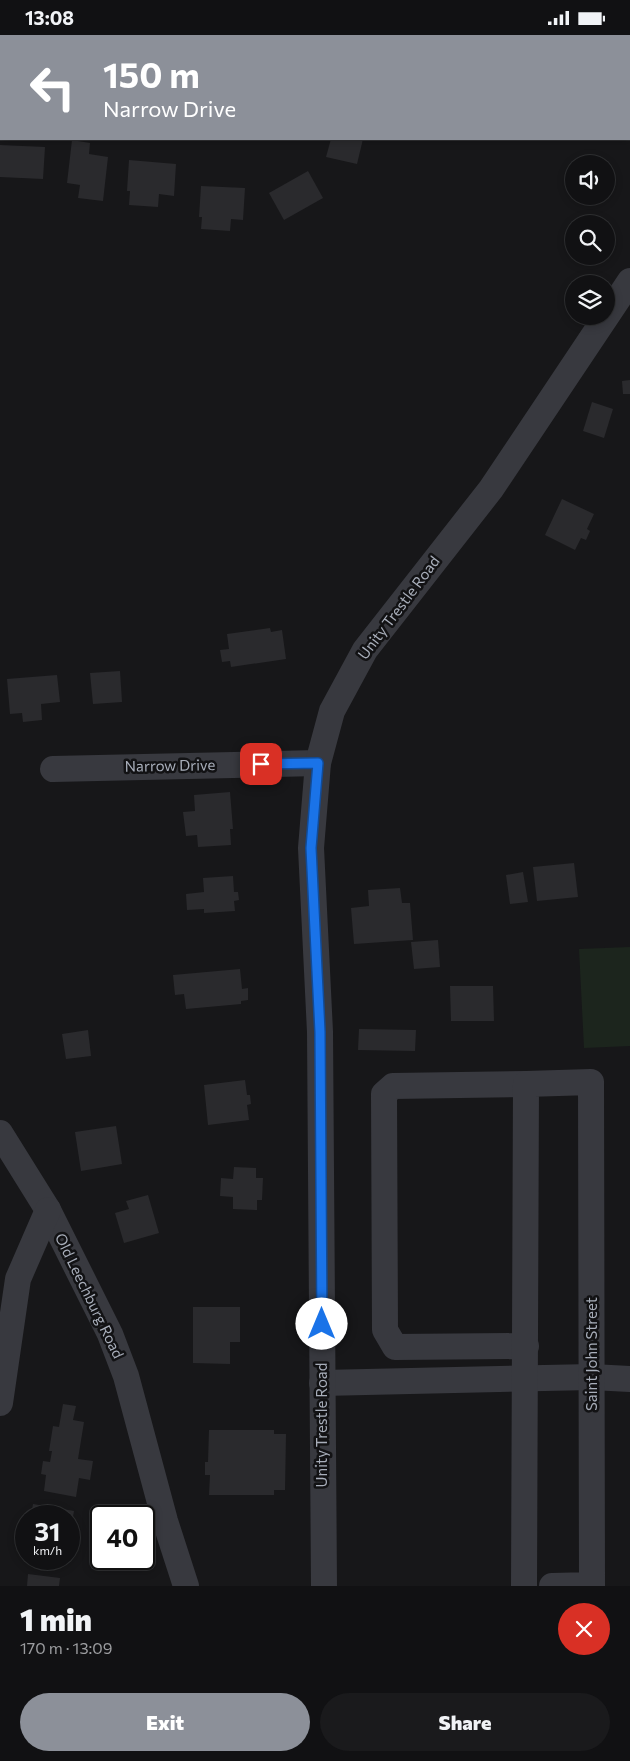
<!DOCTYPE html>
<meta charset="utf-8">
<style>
body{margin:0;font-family:Commissioner,sans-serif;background:#1a1a1c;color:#f1f3f6;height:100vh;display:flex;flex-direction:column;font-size:19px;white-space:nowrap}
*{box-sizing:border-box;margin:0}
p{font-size:16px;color:#9c9da0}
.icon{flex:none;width:28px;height:28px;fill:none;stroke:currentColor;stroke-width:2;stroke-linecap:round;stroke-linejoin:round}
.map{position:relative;height:1551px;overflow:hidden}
.drawer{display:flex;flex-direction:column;background:#111113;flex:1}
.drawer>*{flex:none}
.top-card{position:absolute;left:0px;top:0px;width:630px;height:105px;box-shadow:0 2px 8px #0003,0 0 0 1px #303133;background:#8c9099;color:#fff;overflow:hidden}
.tools{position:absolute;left:565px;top:120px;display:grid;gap:10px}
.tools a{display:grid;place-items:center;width:50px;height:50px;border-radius:50%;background:#111113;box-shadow:0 2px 8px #0003,0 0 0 1px #303133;font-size:25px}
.speed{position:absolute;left:15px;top:1470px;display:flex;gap:10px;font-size:25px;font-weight:700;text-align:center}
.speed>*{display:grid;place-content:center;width:65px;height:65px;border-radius:50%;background:#111113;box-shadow:0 2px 8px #0003,0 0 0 1px #303133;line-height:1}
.speed small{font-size:12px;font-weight:400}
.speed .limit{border:2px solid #111;border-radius:8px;background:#fff;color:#111}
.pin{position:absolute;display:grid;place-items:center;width:42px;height:42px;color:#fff;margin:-21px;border-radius:10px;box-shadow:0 2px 8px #0006}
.me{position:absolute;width:55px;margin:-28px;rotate:0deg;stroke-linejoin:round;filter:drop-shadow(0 0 4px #0008)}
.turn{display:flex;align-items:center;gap:18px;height:105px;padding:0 20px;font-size:22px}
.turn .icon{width:65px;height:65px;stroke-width:2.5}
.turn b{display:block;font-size:35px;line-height:42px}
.round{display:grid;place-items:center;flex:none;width:52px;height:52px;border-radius:26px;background:#1a1a1c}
.headline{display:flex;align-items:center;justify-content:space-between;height:85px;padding:0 20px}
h1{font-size:30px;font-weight:800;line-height:38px}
.primary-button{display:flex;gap:10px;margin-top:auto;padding:10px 20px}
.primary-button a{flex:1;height:58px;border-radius:30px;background:#8c9099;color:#fff;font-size:20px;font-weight:800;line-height:58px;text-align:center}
.primary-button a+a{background:#1a1a1c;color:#f1f3f6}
.status{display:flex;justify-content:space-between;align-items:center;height:35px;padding:0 25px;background:#111113;direction:ltr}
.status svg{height:14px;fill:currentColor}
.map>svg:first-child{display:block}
.green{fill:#1c251d}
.building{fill:#2a2a2d}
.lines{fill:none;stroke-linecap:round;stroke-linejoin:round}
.minor{stroke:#38393f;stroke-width:26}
.route-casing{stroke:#114b97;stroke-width:12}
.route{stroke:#1a73e8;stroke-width:9}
.labels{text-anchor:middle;stroke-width:5;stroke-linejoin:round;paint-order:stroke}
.street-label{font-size:15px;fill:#a8aeba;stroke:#121214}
</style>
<div class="status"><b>13:08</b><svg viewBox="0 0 49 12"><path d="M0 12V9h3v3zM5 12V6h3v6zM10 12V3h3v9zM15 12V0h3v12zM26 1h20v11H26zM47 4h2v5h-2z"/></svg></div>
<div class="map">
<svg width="630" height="1551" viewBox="0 0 630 1551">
<rect width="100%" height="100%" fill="#171719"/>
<path class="green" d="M630,912V1011L584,1013L579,914Z"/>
<g class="building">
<path d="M331,104H363L357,129L326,122Z"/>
<path d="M72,105L90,108L89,119L108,122L103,166L78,163L80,150L67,148Z"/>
<path d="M0,110L45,112L43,144L0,142Z"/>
<path d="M129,125L176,129L174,161L159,159L158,172L129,170L130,156H127Z"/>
<path d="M308,136L323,163L284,185L269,158Z"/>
<path d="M201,151L245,153L243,185L231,184L230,196L201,194L202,182H199Z"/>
<path d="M630,345V359H623L622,346Z"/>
<path d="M592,367L613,374L604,403L583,396Z"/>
<path d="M562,464L594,479L587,494L590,496L586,505L581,503L575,515L545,500Z"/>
<path d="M270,593L271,597L282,595L286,624L231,632L230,626L222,627L220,615L229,614L227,599Z"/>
<path d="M120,636L122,667L93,669L90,638Z"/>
<path d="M57,640L60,667L41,669L42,685L23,687L22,678L10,679L7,644Z"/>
<path d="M230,757L233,794H230L231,810L198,812L197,800L186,801L183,777L195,776L194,760Z"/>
<path d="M574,828L578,862L537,866L533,832Z"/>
<path d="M523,837L528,867L510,869L506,840Z"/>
<path d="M233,841L234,857H238L239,865L234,866L235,876L204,878V874L187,875L186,859L204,857L203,843Z"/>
<path d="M400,853L402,868H410L413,905L354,909L351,873L369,871L368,855Z"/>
<path d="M438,905L440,932L414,934L411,907Z"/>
<path d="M240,934L242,954L248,953V965L241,966V969L186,974L184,959L175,960L173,940Z"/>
<path d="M450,951H493L494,986H451Z"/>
<path d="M359,994L416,995L415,1016L358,1015Z"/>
<path d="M88,995L91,1021L66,1024L62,999Z"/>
<path d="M245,1045L247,1060H250L251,1069L247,1070L249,1085L208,1090L204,1050Z"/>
<path d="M116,1091L122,1129L81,1136L75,1097Z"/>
<path d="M234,1132L256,1133V1143H263L262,1165H257V1175L233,1174V1162L220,1161L221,1143L233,1144Z"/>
<path d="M148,1160L159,1198L124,1208L115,1178L129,1174L126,1166Z"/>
<path d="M193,1272H240V1307H230V1329L193,1328Z"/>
<path d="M63,1369L76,1371L73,1385L84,1387L78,1424L93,1426L90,1445L79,1443L76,1462L44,1456L46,1440L41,1439L43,1426L50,1427L52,1416H49L53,1391L59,1392Z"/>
<path d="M209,1395H274V1399H286L285,1455H274V1460H209L210,1440H205V1427H208Z"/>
<path d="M33,1469L74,1476L70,1500L69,1481H31Z"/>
<path d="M28,1539L60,1543L59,1551H27Z"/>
</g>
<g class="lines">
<g class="minor">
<path d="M0,57H1"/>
<path d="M53,734L318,728"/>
<path d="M526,1049L393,1051L384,1059L385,1295L395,1312L526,1311"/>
<path d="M0,1098L48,1175L110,1299L126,1341L165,1486L186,1551"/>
<path d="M322,1348L592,1342L630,1344"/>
<path d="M0,1368L18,1244L48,1175"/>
<path d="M324,1551L320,997L311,813L318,728L332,676L365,615L491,454L630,246"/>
<path d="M524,1551L526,1049L591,1047L592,1550L552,1551"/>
</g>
</g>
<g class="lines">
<g class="route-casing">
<path id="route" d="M261,729L318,728L311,813L320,997L322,1289"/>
</g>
<use href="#route" class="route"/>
</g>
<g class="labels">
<g class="street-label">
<text transform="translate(399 573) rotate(-53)" y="5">Unity Trestle Road</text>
<text transform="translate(170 731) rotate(-1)" y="5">Narrow Drive</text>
<text transform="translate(89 1261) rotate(64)" y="5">Old Leechburg Road</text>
<text transform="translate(592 1319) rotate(-90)" y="5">Saint John Street</text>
<text transform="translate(322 1390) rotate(-90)" y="5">Unity Trestle Road</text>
</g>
</g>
</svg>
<div class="tools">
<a><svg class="icon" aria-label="sound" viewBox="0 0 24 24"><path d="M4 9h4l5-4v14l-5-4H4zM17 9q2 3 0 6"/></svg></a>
<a><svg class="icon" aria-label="search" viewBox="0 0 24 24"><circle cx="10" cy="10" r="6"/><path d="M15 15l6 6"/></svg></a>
<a><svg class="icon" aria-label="layers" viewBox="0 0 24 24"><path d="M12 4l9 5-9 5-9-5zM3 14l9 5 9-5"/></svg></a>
</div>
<div class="speed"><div>31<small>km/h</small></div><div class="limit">40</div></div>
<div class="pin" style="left:261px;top:729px;background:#d93025"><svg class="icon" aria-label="arrive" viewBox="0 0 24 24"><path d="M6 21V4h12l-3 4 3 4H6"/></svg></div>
<svg class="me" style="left:322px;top:1289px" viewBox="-20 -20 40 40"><circle r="19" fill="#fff"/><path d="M0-13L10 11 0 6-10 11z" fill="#1a73e8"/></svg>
<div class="top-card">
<div class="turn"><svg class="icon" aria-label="left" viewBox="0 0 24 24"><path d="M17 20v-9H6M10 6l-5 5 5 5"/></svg><div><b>150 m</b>Narrow Drive</div></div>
</div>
</div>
<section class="drawer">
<div class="headline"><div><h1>1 min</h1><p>170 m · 13:09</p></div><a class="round" style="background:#d93025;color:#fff"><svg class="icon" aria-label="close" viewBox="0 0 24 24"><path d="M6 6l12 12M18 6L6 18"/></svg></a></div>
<div class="primary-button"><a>Exit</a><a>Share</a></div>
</section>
